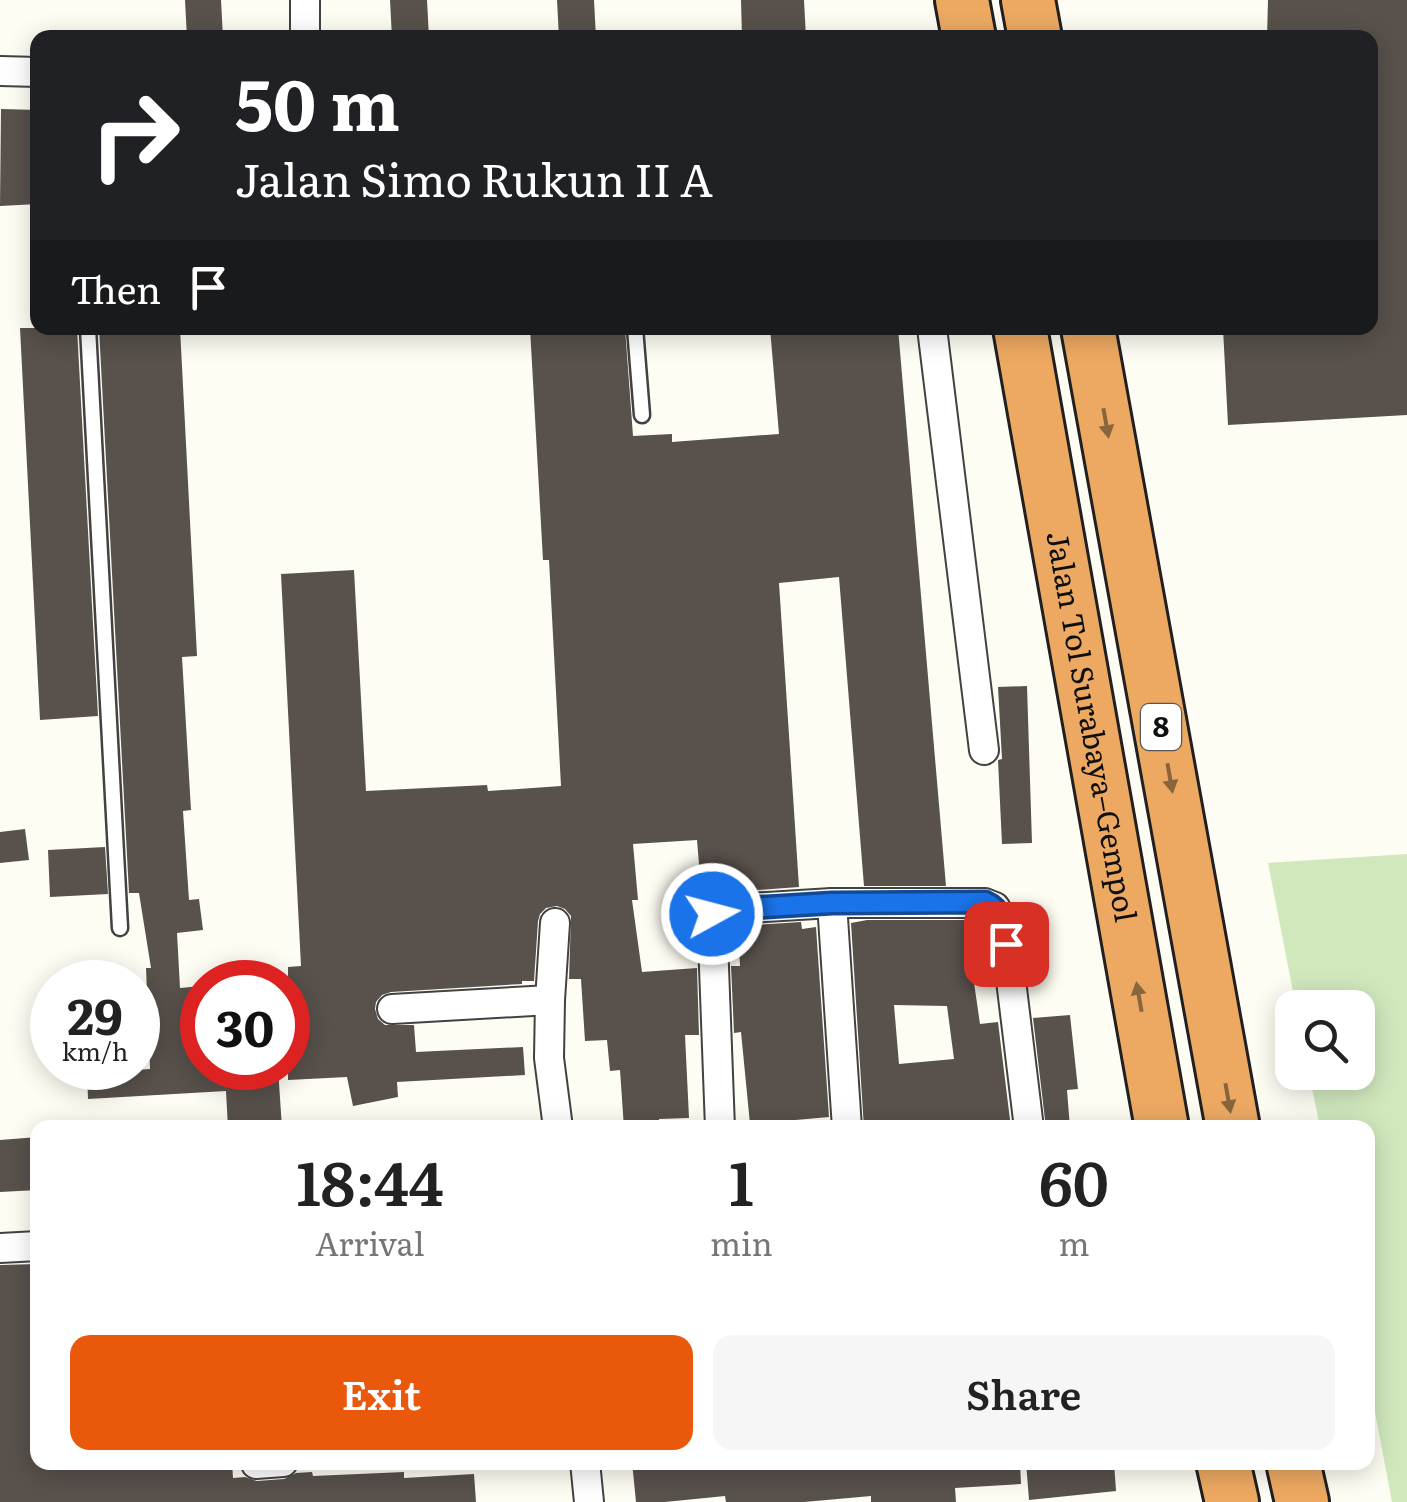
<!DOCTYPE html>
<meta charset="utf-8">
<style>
body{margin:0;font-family:Literata,serif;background:#f6f6f6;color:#222;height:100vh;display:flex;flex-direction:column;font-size:38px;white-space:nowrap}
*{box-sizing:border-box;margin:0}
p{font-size:32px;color:#767676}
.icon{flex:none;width:55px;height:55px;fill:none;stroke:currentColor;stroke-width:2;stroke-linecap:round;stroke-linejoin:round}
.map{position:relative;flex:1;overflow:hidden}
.drawer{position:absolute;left:30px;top:1120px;width:1345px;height:350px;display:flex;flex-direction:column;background:#fff;border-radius:20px;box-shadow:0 5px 25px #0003}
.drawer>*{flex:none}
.guide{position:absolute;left:30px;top:30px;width:1348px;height:305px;border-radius:20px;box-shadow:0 5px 25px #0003;background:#202124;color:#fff;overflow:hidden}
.buttons{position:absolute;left:1275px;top:990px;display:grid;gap:20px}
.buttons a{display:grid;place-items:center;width:100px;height:100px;border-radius:20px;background:#fff;box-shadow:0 5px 25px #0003;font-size:50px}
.speed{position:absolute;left:30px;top:960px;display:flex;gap:20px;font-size:50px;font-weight:700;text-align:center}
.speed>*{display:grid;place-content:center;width:130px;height:130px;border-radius:50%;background:#fff;box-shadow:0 5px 25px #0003;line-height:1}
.speed small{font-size:25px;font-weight:400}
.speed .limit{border:15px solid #d22;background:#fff;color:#111}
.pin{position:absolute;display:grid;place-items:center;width:85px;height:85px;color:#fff;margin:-42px;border-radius:20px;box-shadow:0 5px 15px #0006}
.me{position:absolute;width:110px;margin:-55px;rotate:83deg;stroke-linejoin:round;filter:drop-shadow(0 0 8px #0008)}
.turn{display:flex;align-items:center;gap:35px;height:210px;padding:0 40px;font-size:45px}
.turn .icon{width:130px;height:130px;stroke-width:2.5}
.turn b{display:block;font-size:70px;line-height:85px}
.then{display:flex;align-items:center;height:95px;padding:0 40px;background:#0003;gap:20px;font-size:38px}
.eta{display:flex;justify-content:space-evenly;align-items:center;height:170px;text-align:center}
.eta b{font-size:60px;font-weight:600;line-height:70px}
.cta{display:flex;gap:20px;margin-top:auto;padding:20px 40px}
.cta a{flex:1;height:115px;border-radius:20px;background:#ea580c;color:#fff;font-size:40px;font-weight:600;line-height:115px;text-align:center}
.cta a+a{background:#f6f6f6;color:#222}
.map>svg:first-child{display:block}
.green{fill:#d1e8bd}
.building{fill:#58514c;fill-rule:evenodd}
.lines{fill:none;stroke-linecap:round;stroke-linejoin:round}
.service-casing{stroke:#424242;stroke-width:19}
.minor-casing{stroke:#424242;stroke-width:32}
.motorway-casing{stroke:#202020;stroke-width:58}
.service{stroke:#fff;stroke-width:14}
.minor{stroke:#fff;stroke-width:28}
.motorway{stroke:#eda962;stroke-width:52}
.oneway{fill:#89643d}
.route-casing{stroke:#114b97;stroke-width:25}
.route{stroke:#1a73e8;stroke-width:18}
.labels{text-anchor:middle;stroke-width:10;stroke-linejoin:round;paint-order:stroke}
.shield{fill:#fff;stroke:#575757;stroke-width:2.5}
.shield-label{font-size:28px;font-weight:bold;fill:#0f0f0f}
.street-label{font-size:30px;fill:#0f0f0f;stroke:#fff}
</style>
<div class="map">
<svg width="1407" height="1502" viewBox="0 0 1407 1502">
<rect width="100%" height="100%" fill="#fefdf3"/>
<path class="green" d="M1407,854V1502H1392L1368,1375V1128L1320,1127L1309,1073L1358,1072V1008L1296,1007L1268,863Z"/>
<g class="building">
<path d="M185,0H221L223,38H187Z"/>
<path d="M390,0H427L429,38H392Z"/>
<path d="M557,0H594L596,38H559Z"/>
<path d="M741,0H804L806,38H742Z"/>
<path d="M1268,0H1407V415L1228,425L1223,328H1370V38H1267Z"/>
<path d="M1,109L38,110V204L0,206Z"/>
<path d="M20,328H77L98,716L40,720Z"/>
<path d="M99,328H180L197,656L182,657L191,810L183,811L189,900L199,899L203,930L177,933L180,988L202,986V1068H278L282,1128H228L226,1091L88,1099L87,1073L150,1069L146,968H151L139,893H129Z"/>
<path d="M530,328H625L633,436L672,434V442L779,434L770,328H898L946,886H864L839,577L779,583L799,887L715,893L702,900L697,840L633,844L638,900H632L642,972L697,968L699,1035H685L689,1118L659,1119V1128H624L620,1070L610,1071L607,1040L585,1041L581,979H569L571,916L565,909L557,906L546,908L540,914L538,921L534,981H522V984L391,992L382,995L376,1002L375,1009L378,1019L385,1025H414L416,1052L523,1047L525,1075L397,1082L398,1097L353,1106L347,1077L288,1080V967L301,966L281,574L354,570L366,791L487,785L488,791L561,786L549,560H543Z"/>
<path d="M1027,686L1032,843L1002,844L998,760L1002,759L998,687Z"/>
<path d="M25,829L29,860L0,863V832Z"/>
<path d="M105,847L108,894L50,897L48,850Z"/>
<path d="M867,920H965L980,1024L998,1022L1011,1128H864L851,923ZM894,1005L947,1006L954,1059L899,1064Z"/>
<path d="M801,922L802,929L816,927L829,1117L750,1124L741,1032L734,1033L731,966H740L738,926Z"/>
<path d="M1070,1015L1078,1089L1067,1090L1070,1128H1046L1033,1018Z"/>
<path d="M38,1137V1190L0,1192V1140Z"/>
<path d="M38,1264V1462H232L233,1478L245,1477L257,1481L284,1479L296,1473L312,1472L313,1476L404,1472V1478L474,1474L476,1502H0V1265Z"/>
<path d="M632,1462H897V1467L948,1462H1020L1021,1484L955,1488L956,1502H871V1496L804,1502H726L725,1496L665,1502H636Z"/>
<path d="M1026,1462H1114L1116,1491L1029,1500Z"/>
</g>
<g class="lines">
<g class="service-casing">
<g id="service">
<path d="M88,328L120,928"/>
<path d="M635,328L642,415"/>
</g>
</g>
<g class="minor-casing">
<g id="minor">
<path d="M305,38V0"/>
<path d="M0,71L38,72"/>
<path d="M932,328L984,750"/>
<path d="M832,903L847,1128"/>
<path d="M555,923L550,1000L549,1058L558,1128"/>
<path d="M392,1009L550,1000"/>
<path d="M720,1128L712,914L716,910L832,903H985L995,907L1004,923L1029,1128"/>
<path d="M0,1248L38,1246"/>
<path d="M585,1462L589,1502"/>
<path d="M256,1464L283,1462"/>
</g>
</g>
<g class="motorway-casing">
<g id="motorway">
<path d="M962,0L969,38"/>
<path d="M1028,0L1035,38"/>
<path id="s1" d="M1020,328L1162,1128"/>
<path d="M1088,328L1233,1128"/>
<path d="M1223,1462L1232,1502"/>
<path d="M1293,1462L1302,1502"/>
</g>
</g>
<use href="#service" class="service"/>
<use href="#minor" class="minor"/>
<use href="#motorway" class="motorway"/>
</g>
<defs><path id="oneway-solid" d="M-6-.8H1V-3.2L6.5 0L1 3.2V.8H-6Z" transform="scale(2.5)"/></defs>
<g class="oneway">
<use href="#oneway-solid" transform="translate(1106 423) rotate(80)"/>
<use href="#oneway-solid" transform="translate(1170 778) rotate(80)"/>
<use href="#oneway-solid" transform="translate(1139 997) rotate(-100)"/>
<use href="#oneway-solid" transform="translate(1228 1098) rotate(80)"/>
</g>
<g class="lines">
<g class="route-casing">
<path id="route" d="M712,914L716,910L832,903L985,902C1003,910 1004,926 1006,944"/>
</g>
<use href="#route" class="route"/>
</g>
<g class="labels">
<rect class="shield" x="1141" y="704" width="40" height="46" rx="8"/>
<g class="shield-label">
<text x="1161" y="737">8</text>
</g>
<g class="street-label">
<text dy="10" stroke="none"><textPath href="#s1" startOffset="405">Jalan Tol Surabaya–Gempol</textPath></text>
</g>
</g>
</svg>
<div class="buttons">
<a><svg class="icon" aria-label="search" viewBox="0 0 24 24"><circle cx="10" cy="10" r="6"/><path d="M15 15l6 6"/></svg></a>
</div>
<div class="speed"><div>29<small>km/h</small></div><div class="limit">30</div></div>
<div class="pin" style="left:1006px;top:944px;background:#d93025"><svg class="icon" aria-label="arrive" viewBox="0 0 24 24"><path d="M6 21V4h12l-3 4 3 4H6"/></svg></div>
<svg class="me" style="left:712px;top:914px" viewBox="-20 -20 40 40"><circle r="17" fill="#1a73e8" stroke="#fff" stroke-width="3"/><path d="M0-11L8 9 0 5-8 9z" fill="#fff"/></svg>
<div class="guide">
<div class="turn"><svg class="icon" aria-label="right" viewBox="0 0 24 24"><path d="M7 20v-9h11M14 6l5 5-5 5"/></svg><div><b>50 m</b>Jalan Simo Rukun II A</div></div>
<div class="then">Then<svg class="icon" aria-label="arrive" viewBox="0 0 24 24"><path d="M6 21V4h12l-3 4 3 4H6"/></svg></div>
</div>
<section class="drawer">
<div class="eta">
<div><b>18:44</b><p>Arrival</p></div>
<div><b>1</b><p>min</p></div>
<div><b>60</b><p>m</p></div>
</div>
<div class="cta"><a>Exit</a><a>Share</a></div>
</section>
</div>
